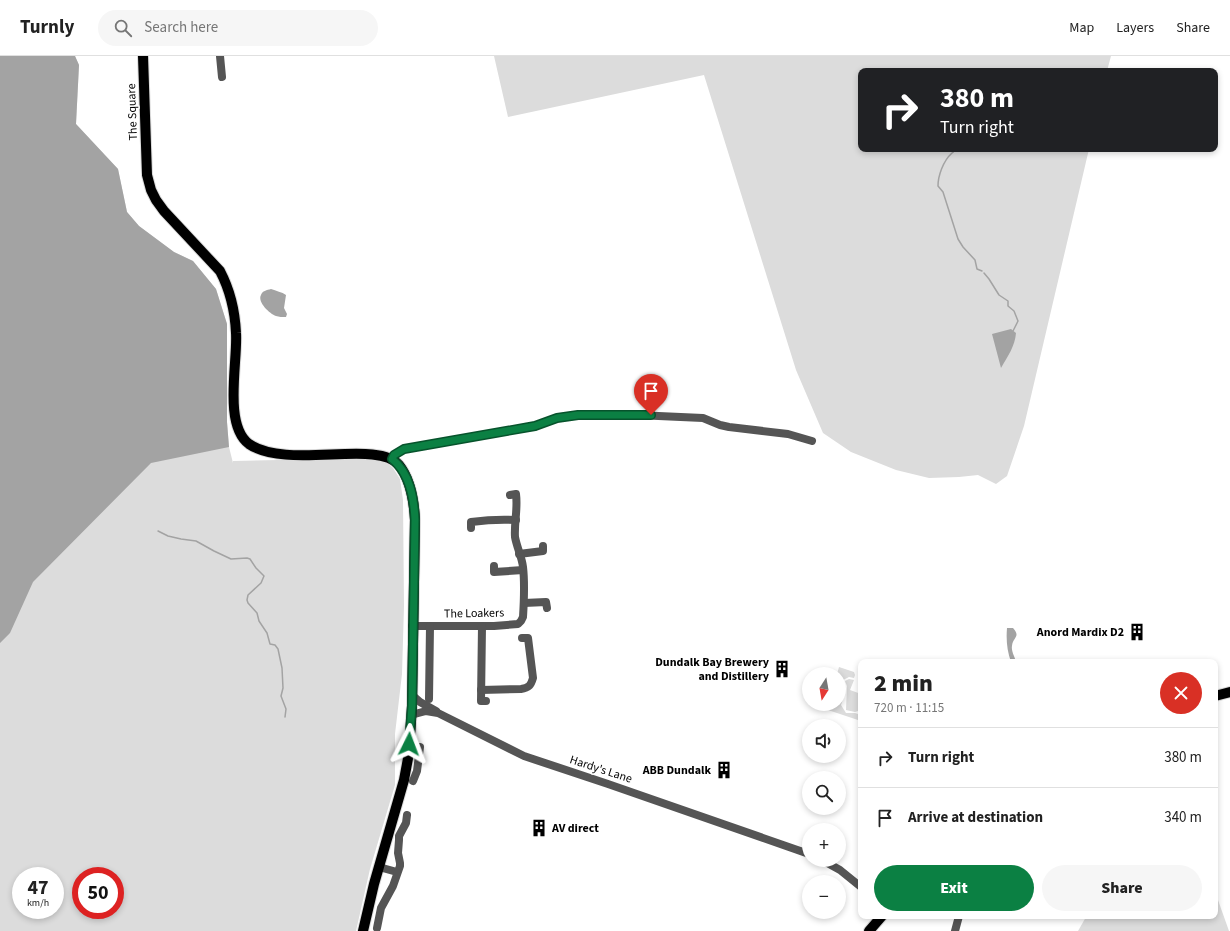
<!DOCTYPE html>
<meta charset="utf-8">
<style>
body{margin:0;font-family:"Source Sans 3",sans-serif;background:#f6f6f6;color:#222;height:100vh;display:flex;flex-direction:column;font-size:15px;white-space:nowrap}
*{box-sizing:border-box;margin:0}
p{font-size:13px;color:#767676}
.icon{flex:none;width:22px;height:22px;fill:none;stroke:currentColor;stroke-width:2;stroke-linecap:round;stroke-linejoin:round}
.map{position:relative;flex:1;overflow:hidden}
.drawer{position:absolute;left:858px;top:603px;width:360px;height:260px;display:flex;flex-direction:column;background:#fff;border-radius:8px;box-shadow:0 2px 6px #0003}
.drawer>*{flex:none}
.hud{position:absolute;left:858px;top:12px;width:360px;height:84px;border-radius:8px;box-shadow:0 2px 6px #0003;background:#202124;color:#fff;overflow:hidden}
.needle{width:26px;rotate:191deg}
.tools{position:absolute;left:802px;top:611px;display:grid;gap:8px}
.tools a{display:grid;place-items:center;width:44px;height:44px;border-radius:50%;background:#fff;box-shadow:0 2px 6px #0003;font-size:20px}
.speed{position:absolute;left:12px;top:811px;display:flex;gap:8px;font-size:20px;font-weight:700;text-align:center}
.speed>*{display:grid;place-content:center;width:52px;height:52px;border-radius:50%;background:#fff;box-shadow:0 2px 6px #0003;line-height:1}
.speed small{font-size:10px;font-weight:400}
.speed .limit{border:6px solid #d22;background:#fff;color:#111}
.pin{position:absolute;display:grid;place-items:center;width:34px;height:34px;color:#fff;margin:-41px -17px;border-radius:50% 50% 50% 0;rotate:-45deg;box-shadow:0 0 4px #0007}
.pin .icon{rotate:45deg}
.me{position:absolute;width:44px;margin:-22px;rotate:3deg;stroke-linejoin:round;filter:drop-shadow(0 0 3px #0008)}
.turn{display:flex;align-items:center;gap:14px;height:84px;padding:0 16px;font-size:18px}
.turn .icon{width:52px;height:52px;stroke-width:2.5}
.turn b{display:block;font-size:28px;line-height:34px}
.round{display:grid;place-items:center;flex:none;width:42px;height:42px;border-radius:21px;background:#f6f6f6}
.overview{display:flex;align-items:center;justify-content:space-between;height:68px;padding:0 16px}
h1{font-size:24px;font-weight:800;line-height:30px}
.action{display:flex;gap:8px;margin-top:auto;padding:8px 16px}
.action a{flex:1;height:46px;border-radius:24px;background:#0b8043;color:#fff;font-size:16px;font-weight:800;line-height:46px;text-align:center}
.action a+a{background:#f6f6f6;color:#222}
ul{padding:0;list-style:none}
li{display:flex;align-items:center;gap:12px;height:60px;padding:0 16px;border-top:1px solid #e0e0e0}
li div{flex:1}
li b{display:block;font-size:15px}
li em{font-style:normal}
header{display:flex;align-items:center;gap:24px;box-sizing:border-box;height:56px;padding:0 20px;background:#fff;border-bottom:1px solid #e0e0e0}
header strong{font-size:19px}
nav{display:flex;gap:22px;margin-inline-start:auto;font-size:14px}
.search{width:280px;height:36px;background:#f6f6f6;display:flex;align-items:center;gap:10px;box-sizing:border-box;padding:0 14px;border-radius:22px;color:#767676;font-size:15px}
.map>svg:first-child{display:block}
.green{fill:#dcdcdc;fill-rule:evenodd}
.water{fill:#a3a3a3}
.lines{fill:none;stroke-linecap:round;stroke-linejoin:round}
.stream{stroke:#a3a3a3;stroke-width:1.5}
.major-casing{stroke:#dbdbdb;stroke-width:12}
.minor{stroke:#555;stroke-width:8}
.major{stroke:#000;stroke-width:10}
.route-casing{stroke:#07532c;stroke-width:10}
.route{stroke:#0b8043;stroke-width:7}
.labels{text-anchor:middle;stroke-width:3;stroke-linejoin:round;paint-order:stroke}
.street-label{font-size:12px;fill:#000;stroke:#fff}
.poi-label{font-size:12px;font-weight:bold;fill:#000;stroke:#fff;text-anchor:end}
</style>
<header>
<strong>Turnly</strong>
<div class="search"><svg class="icon" aria-label="search" viewBox="0 0 24 24"><circle cx="10" cy="10" r="6"/><path d="M15 15l6 6"/></svg>Search here</div>
<nav><a>Map</a><a>Layers</a><a>Share</a></nav>
</header>
<div class="map">
<svg width="1230" height="875" viewBox="0 0 1230 875">
<rect width="100%" height="100%" fill="#fff"/>
<g class="green">
<path d="M0,0H75L79,9L76,68L118,113L127,156L139,170L174,196L193,205L216,233L227,268V366L229,391L233,407V405L373,402L386,406L393,412L400,423L403,444L404,550L402,618L395,678V729L370,813L356,875H0ZM21,820H55V854H21ZM81,820H115V854H81Z"/>
<path d="M494,0H1111L1107,15H861V93H1089L1024,370L1007,420L996,428L978,419L959,421L929,422L896,414L851,396L823,377L796,314L704,19L508,61Z"/>
<path d="M839,611L854,616L855,619L854,622L849,621L843,624C846,632 844,641 841,649L846,657H855L861,659V665L828,654L825,651L827,648H839V618H837Z"/>
<path d="M849,623L854,624L850,634L861,638V654L855,656L846,654L847,630L845,625Z"/>
<path d="M1215,840L1218,844L1229,875H1078L1086,861L1090,860H1215Z"/>
</g>
<g class="water">
<path d="M0,0H75L79,9L76,68L118,113L127,156L139,170L174,196L193,205L216,233L227,268V366L229,391L151,407L33,526L10,577L0,587Z"/>
<path d="M271,233C276,235 282,236 286,239L284,252L287,258L286,261C282,261 279,261 276,260C270,258 257,246 261,239C262,235 267,234 271,233Z"/>
<path d="M1011,273L1016,277C1015,290 1008,300 1001,312L992,278Z"/>
<path d="M1007,572H1013C1021,581 1013,581 1012,590C1011,595 1015,601 1016,606H1011C1007,595 1006,584 1007,572Z"/>
</g>
<g class="lines">
<g class="stream">
<path d="M956,93C955,95 953,96 952,97C943,105 938,120 938,130L943,136L958,183L963,191L975,204L977,213L982,215"/>
<path d="M984,217L989,223L999,239L1008,245V250L1014,255L1018,265L1013,275"/>
<path d="M158,475L168,480L181,483L196,485L214,495L231,503L247,502L250,503L256,512L264,520L261,527L248,539L247,544L248,547L257,557L259,565L267,577L270,588L275,589L278,593L282,612L283,632L281,640L286,653L285,661"/>
</g>
<g class="major-casing">
<g id="major">
<path d="M143,0L147,119L151,134L156,144L164,155L220,215C230,234 235,255 236,277C238,305 223,369 249,388C287,414 378,383 399,409C411,424 414,446 415,464L412,650L409,697L404,724L374,828L363,875"/>
<path d="M1215,640L1230,636"/>
<path d="M869,875L882,860"/>
</g>
</g>
<g class="minor">
<path d="M220,0L222,21"/>
<path d="M392,403L394,399L405,393L535,370L557,362L578,359L614,358L703,362L720,369L729,371L788,378L812,385"/>
<path d="M471,472V466C486,464 500,463 516,464"/>
<path d="M519,498L543,495V490"/>
<path d="M494,510V516L523,514"/>
<path d="M524,547L546,546L547,552"/>
<path d="M412,570H494L518,568L521,565L523,561C524,545 525,528 523,511C522,501 517,492 515,481C514,467 518,453 516,438L510,439"/>
<path d="M482,570L481,645H486"/>
<path d="M481,634L521,633C529,632 531,629 533,622L528,582H522"/>
<path d="M412,639L420,646L436,655"/>
<path d="M429,643L430,570"/>
<path d="M411,659L426,655L438,657L524,700L608,728L809,798"/>
<path d="M413,725L417,715L420,691"/>
<path d="M822,804L840,814L861,831"/>
<path d="M379,811L397,816"/>
<path d="M377,872L381,852L393,830L400,810V807L398,797L399,784V780L406,767L407,759"/>
<path d="M955,875L959,860"/>
</g>
<use href="#major" class="major"/>
</g>
<g class="lines">
<g class="route-casing">
<path id="route" d="M409,688L412,650L415,464C414,442 410,417 392,403L394,399L404,393L535,370L557,362L578,359H651"/>
</g>
<use href="#route" class="route"/>
</g>
<defs>
<g id="building-bare" transform="scale(1.38)"><path d="M-4-6H4V6H1V3H-1V6H-4ZM-2.5-4.3h1.7v1.8h-1.7ZM.8-4.3h1.7v1.8H.8ZM-2.5-1h1.7V.8h-1.7ZM.8-1h1.7V.8H.8Z" fill="#000" stroke="#fff" stroke-width="2.5" paint-order="stroke"/></g>
</defs>
<g fill-rule="evenodd">
<use href="#building-bare" x="1137" y="576"/>
<use href="#building-bare" x="782" y="613"/>
<use href="#building-bare" x="724" y="714"/>
<use href="#building-bare" x="539" y="772"/>
</g>
<g class="labels">
<g class="street-label">
<text transform="translate(132 56) rotate(-92)" y="4">The Square</text>
<text transform="translate(474 557) rotate(-1)" y="4">The Loakers</text>
<text transform="translate(601 713) rotate(18)" y="4">Hardy's Lane</text>
</g>
<g class="poi-label">
<text x="1124" y="580">Anord Mardix D2</text>
<text x="769" y="610">Dundalk Bay Brewery<tspan x="769" dy="14">and Distillery</tspan></text>
<text x="711" y="718">ABB Dundalk</text>
<text x="552" y="776" text-anchor="start">AV direct</text>
</g>
</g>
</svg>
<div class="tools">
<a><svg class="needle" viewBox="-14 -14 28 28"><path d="M0-13l5 13h-10z" fill="#e53935"/><path d="M0 13l5-13h-10z" fill="#767676"/></svg></a>
<a><svg class="icon" aria-label="sound" viewBox="0 0 24 24"><path d="M4 9h4l5-4v14l-5-4H4zM17 9q2 3 0 6"/></svg></a>
<a><svg class="icon" aria-label="search" viewBox="0 0 24 24"><circle cx="10" cy="10" r="6"/><path d="M15 15l6 6"/></svg></a>
<a>+</a>
<a>−</a>
</div>
<div class="speed"><div>47<small>km/h</small></div><div class="limit">50</div></div>
<div class="pin" style="left:651px;top:359px;background:#d93025"><svg class="icon" aria-label="arrive" viewBox="0 0 24 24"><path d="M6 21V4h12l-3 4 3 4H6"/></svg></div>
<svg class="me" style="left:409px;top:688px" viewBox="-20 -20 40 40"><path d="M0-17L14 15 0 8-14 15z" fill="#0b8043" stroke="#fff" stroke-width="4"/></svg>
<div class="hud">
<div class="turn"><svg class="icon" aria-label="right" viewBox="0 0 24 24"><path d="M7 20v-9h11M14 6l5 5-5 5"/></svg><div><b>380 m</b>Turn right</div></div>
</div>
<section class="drawer">
<div class="overview"><div><h1>2 min</h1><p>720 m · 11:15</p></div><a class="round" style="background:#d93025;color:#fff"><svg class="icon" aria-label="close" viewBox="0 0 24 24"><path d="M6 6l12 12M18 6L6 18"/></svg></a></div>
<ul>
<li><svg class="icon" aria-label="right" viewBox="0 0 24 24"><path d="M7 20v-9h11M14 6l5 5-5 5"/></svg><div><b>Turn right</b></div><em>380 m</em></li>
<li><svg class="icon" aria-label="arrive" viewBox="0 0 24 24"><path d="M6 21V4h12l-3 4 3 4H6"/></svg><div><b>Arrive at destination</b></div><em>340 m</em></li>
</ul>
<div class="action"><a>Exit</a><a>Share</a></div>
</section>
</div>
